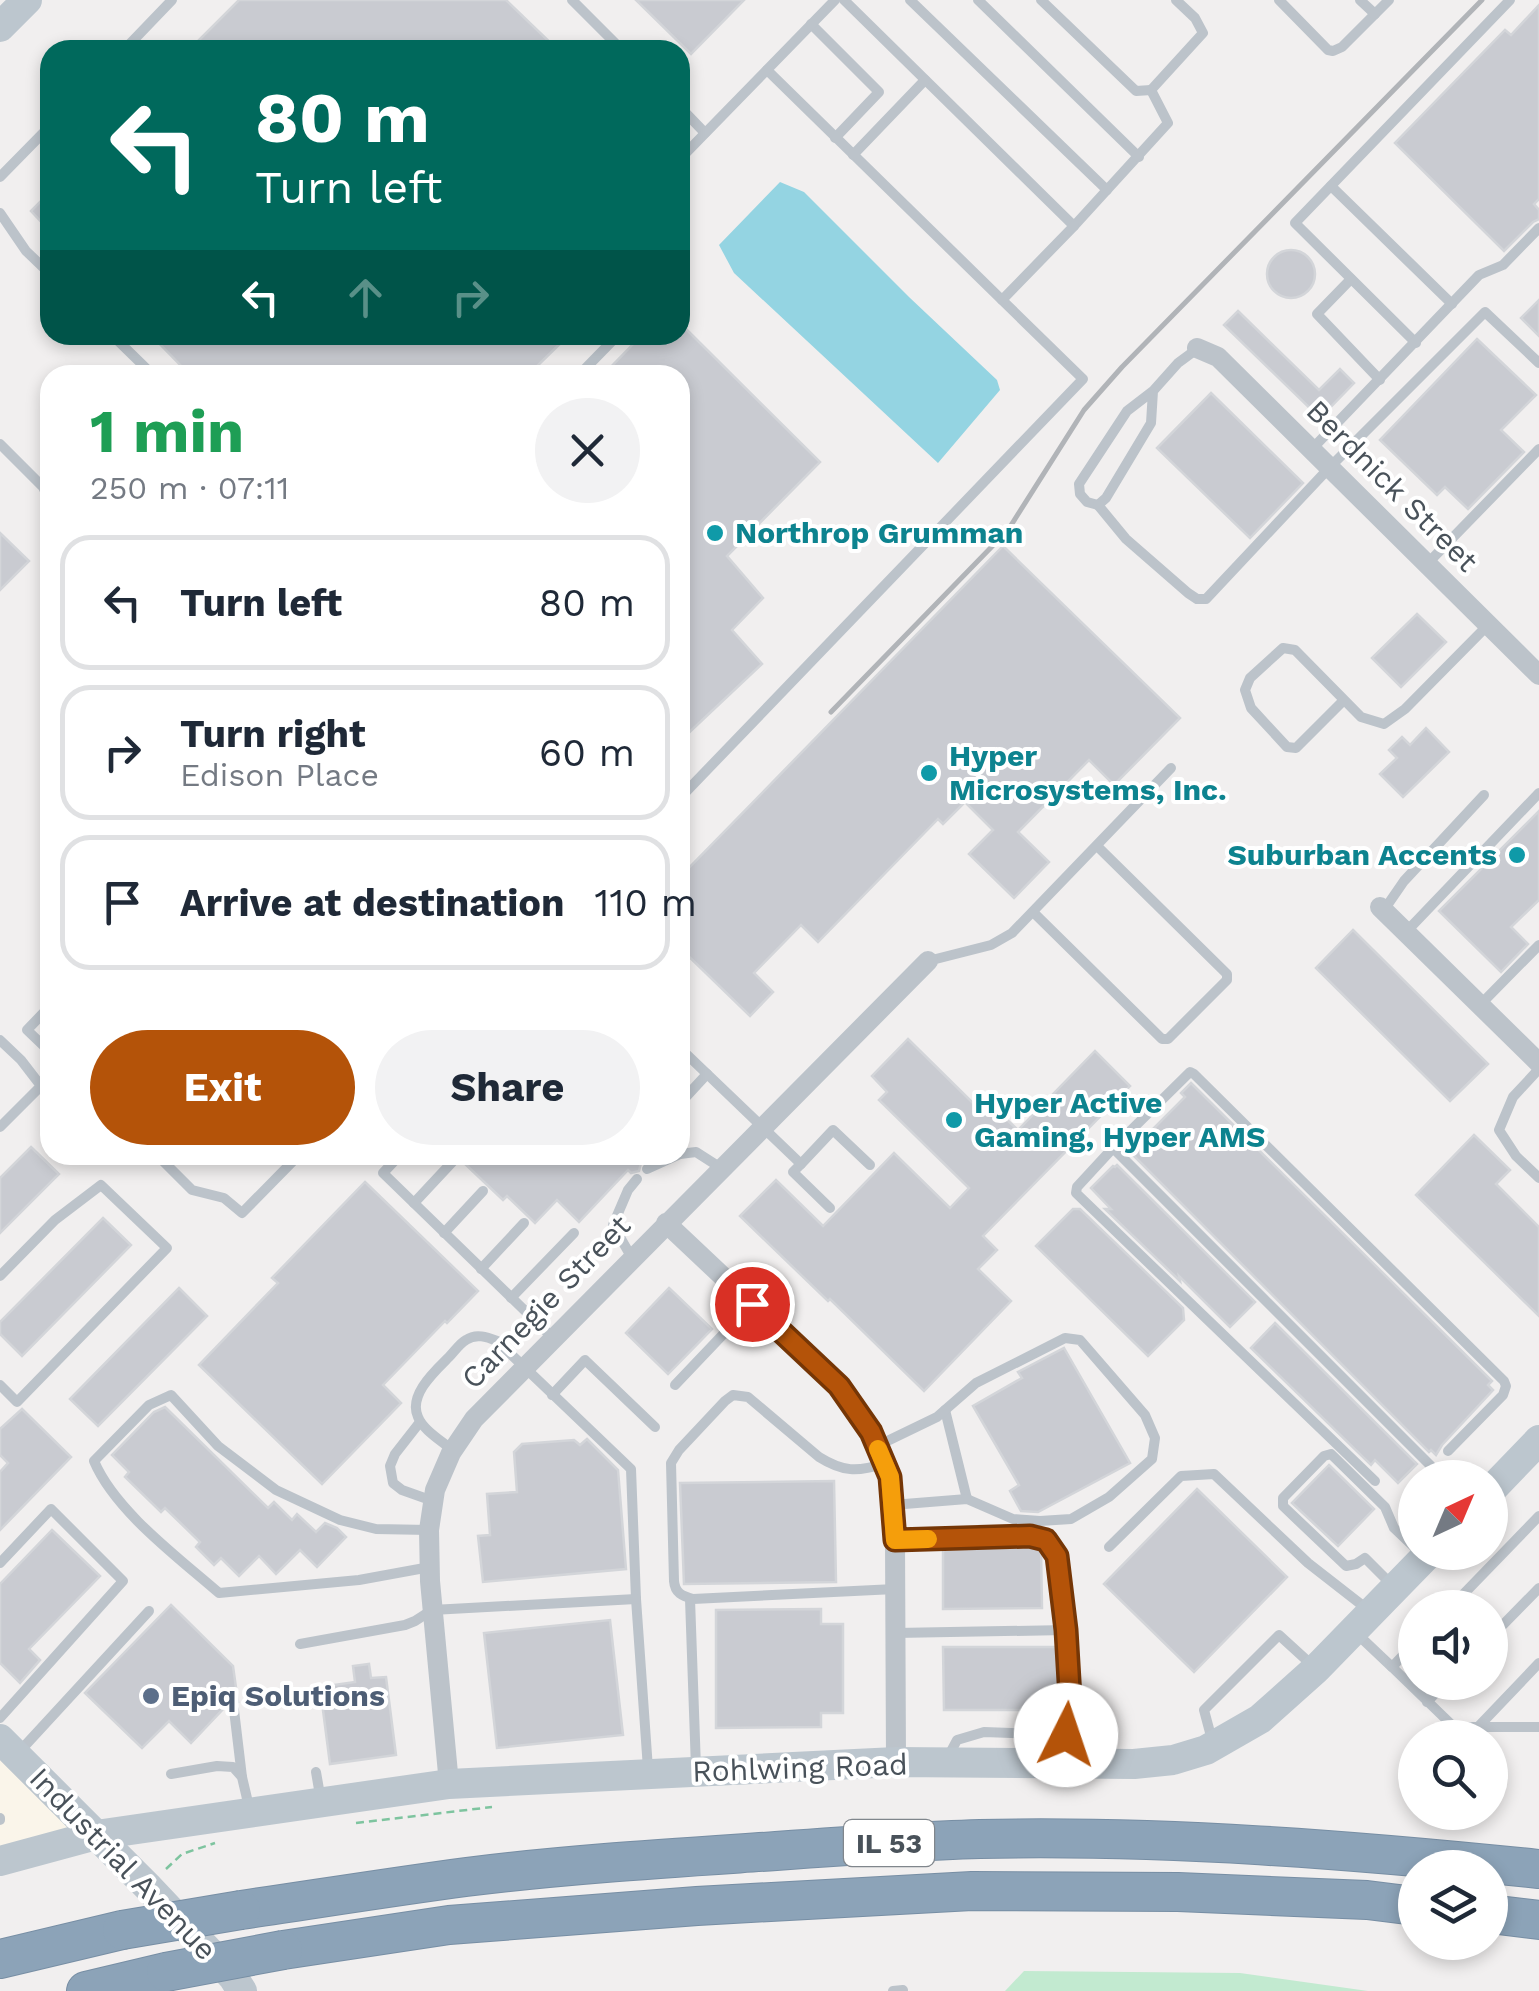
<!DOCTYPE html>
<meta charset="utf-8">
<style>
body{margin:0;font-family:"Work Sans",sans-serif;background:#f2f2f3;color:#1f2937;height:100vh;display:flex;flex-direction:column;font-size:38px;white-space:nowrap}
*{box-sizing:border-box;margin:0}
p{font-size:32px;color:#747a83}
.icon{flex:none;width:55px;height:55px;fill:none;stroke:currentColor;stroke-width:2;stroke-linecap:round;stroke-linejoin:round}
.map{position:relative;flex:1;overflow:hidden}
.panel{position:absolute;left:40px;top:365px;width:650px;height:800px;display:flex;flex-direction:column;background:#fff;border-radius:30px;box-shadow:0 5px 15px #0003}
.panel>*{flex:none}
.banner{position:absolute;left:40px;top:40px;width:650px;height:305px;border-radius:30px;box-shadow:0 5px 15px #0003;background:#00695c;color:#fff;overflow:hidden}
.needle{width:65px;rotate:44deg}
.tools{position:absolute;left:1398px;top:1460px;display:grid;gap:20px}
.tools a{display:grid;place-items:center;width:110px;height:110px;border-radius:50%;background:#fff;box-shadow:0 5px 15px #0003;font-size:50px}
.pin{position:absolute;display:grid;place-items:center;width:85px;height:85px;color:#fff;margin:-42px;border:5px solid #fff;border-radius:50%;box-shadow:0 2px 10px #0007}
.me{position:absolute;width:110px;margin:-55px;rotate:4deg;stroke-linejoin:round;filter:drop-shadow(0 0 8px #0008)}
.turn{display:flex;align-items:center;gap:35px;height:210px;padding:0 50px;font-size:45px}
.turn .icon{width:130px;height:130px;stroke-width:2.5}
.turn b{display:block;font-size:70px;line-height:85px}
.lanes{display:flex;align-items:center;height:95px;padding:0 50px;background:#0003;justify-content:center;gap:50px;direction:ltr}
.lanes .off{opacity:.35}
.round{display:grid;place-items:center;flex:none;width:105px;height:105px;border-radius:52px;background:#f2f2f3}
.headline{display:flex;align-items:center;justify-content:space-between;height:170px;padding:0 50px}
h1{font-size:60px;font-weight:700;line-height:75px;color:#1e9e55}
.cta{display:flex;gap:20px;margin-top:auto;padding:20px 50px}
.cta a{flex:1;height:115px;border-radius:60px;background:#b45309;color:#fff;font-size:40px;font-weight:700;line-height:115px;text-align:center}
.cta a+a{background:#f2f2f3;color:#1f2937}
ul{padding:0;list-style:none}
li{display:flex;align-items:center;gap:30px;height:135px;margin:0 20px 15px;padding:0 30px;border:5px solid #e0e1e3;border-radius:30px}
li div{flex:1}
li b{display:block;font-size:38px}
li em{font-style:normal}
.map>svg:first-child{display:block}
.commercial{fill:#faf5ea}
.green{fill:#c2ead0}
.water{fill:#94d4e2}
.building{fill:#c9cbd1;stroke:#d3d5d9;stroke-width:2.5}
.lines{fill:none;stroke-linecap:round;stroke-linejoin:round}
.highway-casing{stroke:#778ea4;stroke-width:40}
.path{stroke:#7ec49f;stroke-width:2.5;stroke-dasharray:8 5;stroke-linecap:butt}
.lane{stroke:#bcc3ca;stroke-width:10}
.street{stroke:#bcc3ca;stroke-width:20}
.secondary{stroke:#bcc6ce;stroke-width:30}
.highway{stroke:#8ca3b8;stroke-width:38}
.rail{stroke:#b1b4b8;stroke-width:5}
.highway-bridge-casing{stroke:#778ea4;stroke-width:40;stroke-linecap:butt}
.highway-bridge{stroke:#8ca3b8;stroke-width:38}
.route-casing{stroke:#753606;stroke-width:25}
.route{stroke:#b45309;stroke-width:18}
.slow{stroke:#f59e0b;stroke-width:18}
.culture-dot{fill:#0f9aa8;stroke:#fff;stroke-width:4}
.service-dot{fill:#5c6f8a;stroke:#fff;stroke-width:4}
.labels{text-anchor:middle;stroke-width:8;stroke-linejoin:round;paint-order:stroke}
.shield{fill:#fff;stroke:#80868c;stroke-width:2.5}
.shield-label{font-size:28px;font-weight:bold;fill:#49525a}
.street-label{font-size:30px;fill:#49525a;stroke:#fff}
.culture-label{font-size:30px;font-weight:bold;fill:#0d838f;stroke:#fff;text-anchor:start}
.service-label{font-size:30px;font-weight:bold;fill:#4e5e75;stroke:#fff;text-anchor:start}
</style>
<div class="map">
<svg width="1539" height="1991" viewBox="0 0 1539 1991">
<rect width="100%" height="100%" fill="#f1efef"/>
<path class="commercial" d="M0,1739L96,1835L0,1861Z"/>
<path class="green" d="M1024,1971L1240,1973L1368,1991H1005Z"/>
<path class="water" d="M780,182L804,192L909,297L997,380L1000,390L938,463L734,273L719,245Z"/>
<g class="building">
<path d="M239,0H506L558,50H189Z"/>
<path d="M636,0H744L691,54Z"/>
<path d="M1539,5V199L1534,204L1539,210V219L1533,222L1504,251L1395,143L1505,30L1511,35Z"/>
<path d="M50,192V231L31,211Z"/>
<circle cx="1291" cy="274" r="24"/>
<path d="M1539,300V336L1521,318Z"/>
<path d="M1238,311L1319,390L1340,369L1354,383L1320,418L1224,325Z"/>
<path d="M680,323L820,462L727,556L763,598L732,630L762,664L680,741V375H603L642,335H680Z"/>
<path d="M151,335H569L528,375H190Z"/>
<path d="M1477,339L1536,395L1501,430L1524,452L1468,509L1445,487L1437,495L1380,440Z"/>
<path d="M1211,393L1303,483L1250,538L1157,448Z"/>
<path d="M0,533L29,561L0,590Z"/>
<path d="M1003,546L1180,718L1114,785L1089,760L1018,832L1049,862L1014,898L969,854L993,830L965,802L943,824L938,819L818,942L801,925L754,973L773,992L750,1016L680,948V877Z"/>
<path d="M1417,614L1446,642L1401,687L1372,658Z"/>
<path d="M1426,728L1449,752L1403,797L1380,774L1397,758L1389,750L1402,737L1410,745Z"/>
<path d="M1539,811V900L1511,927L1528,944L1501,972L1439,911Z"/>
<path d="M1353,930L1488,1064L1450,1101L1316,968Z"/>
<path d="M908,1039L980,1110L988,1102L1018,1130L1095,1051L1130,1086L983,1236L997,1250L978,1269L1011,1301L924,1391L830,1299L828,1301L740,1216L776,1180L823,1226L894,1153L950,1208L969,1188L879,1100L887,1092L872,1076Z"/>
<path d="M1191,1083L1492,1381L1488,1385L1493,1390L1442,1445L1436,1455L1431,1450L1429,1452L1130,1152L1185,1097L1181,1093Z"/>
<path d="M1474,1135L1510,1170L1496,1184L1539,1227V1316L1416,1195Z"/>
<path d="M31,1147L59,1174L0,1233V1178Z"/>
<path d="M464,1155H643L638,1160L641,1163L639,1171L631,1173L628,1170L579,1222L557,1200L535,1223L507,1196L503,1200L463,1162Z"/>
<path d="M1117,1165L1255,1302L1230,1327L1179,1276L1180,1281L1105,1209H1111L1091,1188L1113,1166L1115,1167Z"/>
<path d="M365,1182L478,1291L447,1323L445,1321L383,1385L401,1403L322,1484L199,1365L278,1283L272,1278Z"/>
<path d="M1073,1209H1080L1183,1308L1184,1320L1148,1356L1036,1246Z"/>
<path d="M103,1218L131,1245L22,1356L0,1334V1322Z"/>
<path d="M179,1288L207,1316L98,1426L70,1399Z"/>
<path d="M669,1288L712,1329L668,1374L626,1333Z"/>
<path d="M1275,1323L1417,1464L1398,1483L1375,1460L1371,1465L1251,1348Z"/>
<path d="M1064,1348L1130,1463L1038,1512L1021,1511L1010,1491L1019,1485L973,1406L1022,1378L1018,1372Z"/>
<path d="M165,1407L268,1508L274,1502L292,1520L297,1514L316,1532L325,1523L337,1528L346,1537L317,1567L300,1550L276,1574L259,1556L239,1576L221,1558L214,1565L196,1547L200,1542L165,1508L161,1512L125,1477L129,1472L112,1455L154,1412Z"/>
<path d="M22,1409L71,1457L0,1530V1472L8,1463L0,1455V1429Z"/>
<path d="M587,1439L618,1470L626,1569L483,1582L478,1536L490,1535L487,1494L517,1492L514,1452L522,1444L574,1440L580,1445Z"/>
<path d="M1329,1465L1374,1509L1338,1546L1292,1503Z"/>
<path d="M834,1481L836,1582L684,1584L680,1483Z"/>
<path d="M1197,1489L1287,1577L1194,1672L1104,1584Z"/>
<path d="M52,1530L100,1576L29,1649L40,1660L20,1683L0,1663V1584Z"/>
<path d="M1033,1546L1041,1548L1042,1608L943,1609V1547Z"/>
<path d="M171,1605L233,1666L238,1702L228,1704L191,1743L169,1721L142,1748L85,1693Z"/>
<path d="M821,1609V1624H843V1713H821V1727L716,1728V1610Z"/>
<path d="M610,1620L623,1735L497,1748L484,1633Z"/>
<path d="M943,1647H1058L1060,1710H944Z"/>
<path d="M369,1664L371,1678L386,1677L396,1755L330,1764L320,1687L355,1682L353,1666Z"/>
</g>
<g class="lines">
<g class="highway-casing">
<g id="highway">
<path d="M241,1910C316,1899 391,1887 466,1877C569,1864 672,1858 776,1851C844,1846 912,1841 980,1839C1166,1835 1354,1850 1539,1869"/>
<path d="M1490,1914L1539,1920"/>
<path d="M283,1950L449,1925L697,1906L972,1891L1178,1892L1367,1900L1415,1906"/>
<path d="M0,1959L122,1930"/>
<path d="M86,1991L166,1972"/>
</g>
</g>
<g class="path">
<path d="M1490,1523L1499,1514"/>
<path d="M1452,1562L1461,1552"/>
<path d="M356,1823L492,1807"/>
<path d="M166,1869L182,1854L215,1843"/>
</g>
<g class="lane">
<path d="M572,0L622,50"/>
<path d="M844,0L1074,226L1168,123L1151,90L1203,33L1195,18L1176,0"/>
<path d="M910,0L1107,190"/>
<path d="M978,0L1139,157"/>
<path d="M1041,0L1136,91L1151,90"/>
<path d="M1279,0L1328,50L1333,51L1342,47L1389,0"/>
<path d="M1360,0L1375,14"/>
<path d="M811,24L879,92L835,138"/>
<path d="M124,50L172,0"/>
<path d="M767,70L1002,300"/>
<path d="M680,107L705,133"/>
<path d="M853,155L925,80"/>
<path d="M680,159L835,0"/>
<path d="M0,177L50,126"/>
<path d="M1331,186L1452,304"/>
<path d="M0,213L26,251L50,274"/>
<path d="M1351,279L1317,314L1380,380"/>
<path d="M112,335L153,375"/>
<path d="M1416,343L1295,223L1510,0"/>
<path d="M579,375L618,335"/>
<path d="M1153,391L1151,423L1106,498L1098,505L1087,502L1080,494L1079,484L1127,411L1153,391L1178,363L1197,349"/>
<path d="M0,444L43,487L50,501"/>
<path d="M1312,449L1479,275L1503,265L1539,228"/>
<path d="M1098,505L1126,539L1188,593L1197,599H1206L1330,467L1485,312L1539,363"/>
<path d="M1427,564L1539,449"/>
<path d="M1344,700L1296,748L1287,747L1251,708L1245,690L1250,678L1283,648L1295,650L1361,717L1384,724L1405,709L1488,625"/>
<path d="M680,798L1083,379L1002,300L1074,226"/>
<path d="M1384,910L1404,881L1484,795"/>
<path d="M1033,912L1162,1039H1168L1227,980V974L1097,846"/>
<path d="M1406,932L1539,793"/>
<path d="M928,961L991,945L1012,933L1171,768"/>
<path d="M1480,1005L1539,945"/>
<path d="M50,1006L27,1030L50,1052"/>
<path d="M0,1040L21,1060L41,1086L0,1127"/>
<path d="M680,1048L801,1164L793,1172L830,1208"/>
<path d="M1539,1069L1513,1097L1499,1130L1516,1156L1539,1178"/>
<path d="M683,1100L707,1074"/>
<path d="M1113,1148L1077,1187L1076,1193L1375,1481"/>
<path d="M680,1154L696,1152L721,1168"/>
<path d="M157,1155L192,1190L224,1198L242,1213L299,1155"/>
<path d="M400,1155L383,1173L553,1338"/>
<path d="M801,1164L833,1130L870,1165"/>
<path d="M647,1169L678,1155"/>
<path d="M414,1203L456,1158"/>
<path d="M444,1233L483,1191"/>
<path d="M632,1258L613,1225L628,1190L637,1179"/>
<path d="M481,1269L524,1223"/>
<path d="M0,1276L55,1220L101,1185L167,1248L17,1402L0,1385"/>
<path d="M511,1298L574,1233"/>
<path d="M675,1385L752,1304"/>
<path d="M552,1395L585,1360L655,1427"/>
<path d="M945,1410L967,1499"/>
<path d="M420,1422L395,1454L390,1466L393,1483L402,1490L433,1501"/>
<path d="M877,1446L937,1417L976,1383L1065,1338L1080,1340L1145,1415L1155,1438L1152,1459L1109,1497L1071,1519L1040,1521L1013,1519L967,1499L892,1505"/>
<path d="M452,1450C442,1441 423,1430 418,1417C408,1395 435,1371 449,1357C454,1352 460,1343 466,1340C476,1333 487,1337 497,1341L631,1469L636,1599L648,1769"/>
<path d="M884,1464C857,1472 843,1472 819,1457L748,1397L733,1395L725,1401L679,1450L671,1463L674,1581C675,1593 682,1596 693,1599L895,1589"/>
<path d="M1443,1478L1113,1148L1190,1072L1194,1074L1504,1381L1506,1386L1503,1395L1448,1451"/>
<path d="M429,1530L376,1529L340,1520L276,1490L218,1446L171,1395L149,1405L94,1461C115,1511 179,1558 219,1593L359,1580L430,1567"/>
<path d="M896,1540L1030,1536L1047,1540L1057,1557L1066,1630L1070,1698L1063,1758"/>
<path d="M1109,1547L1181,1476L1214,1474L1308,1563L1367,1609"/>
<path d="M0,1563L51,1509L123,1581L0,1718"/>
<path d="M1393,1586L1365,1558L1356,1564L1346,1566L1283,1506V1498L1324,1456L1331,1454L1385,1507L1394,1528L1415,1548"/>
<path d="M690,1599L696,1768"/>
<path d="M1450,1608L1539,1516"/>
<path d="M1354,1631L1392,1667L1415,1643"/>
<path d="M896,1633L1066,1630"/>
<path d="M1490,1638L1539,1588"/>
<path d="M300,1644L405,1625L415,1621L432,1610L636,1599"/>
<path d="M1392,1667L1454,1727H1539"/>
<path d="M1427,1702L1446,1682"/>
<path d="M234,1710L242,1777"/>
<path d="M1478,1727L1539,1663"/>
<path d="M1212,1740L1204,1710L1279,1635L1313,1666"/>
<path d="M20,1751L149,1611"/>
<path d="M948,1757L957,1740L984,1732L1066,1735"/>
<path d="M316,1772L321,1801"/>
<path d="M171,1774L217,1766L233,1767L242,1777L249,1807"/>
<path d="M0,1818V1820"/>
<path d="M893,1991L903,1990"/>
</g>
<g class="street">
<path d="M1197,348L1218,357L1539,675"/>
<path d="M1380,907L1539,1063"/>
<path d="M666,1223L839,1386L871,1433L890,1477L895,1540L896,1762"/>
<path d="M449,1784L430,1581L429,1530L435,1490L451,1453L474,1419L928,961"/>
</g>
<g class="secondary">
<path d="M0,27L27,0"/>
<path d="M1490,1491L1539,1440"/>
<path d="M0,1739L147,1886L233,1977L242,1991"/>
<path d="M0,1861L96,1835L449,1784L896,1762L1134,1764L1173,1760L1206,1750L1260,1719L1316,1669L1430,1552"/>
</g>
<use href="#highway" class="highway"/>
<path class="rail" d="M831,712L1008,530L1084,410L1122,367L1482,0"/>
<g class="highway-bridge-casing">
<g id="highway-bridge">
<path d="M122,1930L241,1910"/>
<path d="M166,1972L283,1950"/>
</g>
</g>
<use href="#highway-bridge" class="highway-bridge"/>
</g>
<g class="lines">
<g class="route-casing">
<path id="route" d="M752,1304L839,1386L871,1432L890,1477L895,1540L1030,1536L1046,1540L1057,1556L1066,1630L1070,1698L1066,1735"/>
</g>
<use href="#route" class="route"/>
<path class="slow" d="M878,1449L890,1477L895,1540L928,1539"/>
</g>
<g class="culture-dot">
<circle cx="715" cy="533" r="10"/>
<circle cx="929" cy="773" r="10"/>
<circle cx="1517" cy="855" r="10"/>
<circle cx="954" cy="1120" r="10"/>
</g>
<circle class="service-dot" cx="151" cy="1696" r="10"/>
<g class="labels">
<rect class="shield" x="844" y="1820" width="90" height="46" rx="8"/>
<g class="shield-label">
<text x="889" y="1853">IL 53</text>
</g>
<g class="street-label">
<text transform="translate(1392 486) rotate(45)" y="10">Berdnick Street</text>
<text transform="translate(546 1302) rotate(-46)" y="10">Carnegie Street</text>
<text transform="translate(800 1768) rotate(-2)" y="10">Rohlwing Road</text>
<text transform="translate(123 1864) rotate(46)" y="10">Industrial Avenue</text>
</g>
<g class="culture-label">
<text x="735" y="543">Northrop Grumman</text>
<text x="949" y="766">Hyper<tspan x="949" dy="34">Microsystems, Inc.</tspan></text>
<text x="1497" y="865" text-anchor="end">Suburban Accents</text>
<text x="974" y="1113">Hyper Active<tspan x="974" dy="34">Gaming, Hyper AMS</tspan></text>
</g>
<g class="service-label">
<text x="171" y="1706">Epiq Solutions</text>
</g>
</g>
</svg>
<div class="tools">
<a><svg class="needle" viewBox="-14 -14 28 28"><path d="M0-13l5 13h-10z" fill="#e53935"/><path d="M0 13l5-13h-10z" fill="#747a83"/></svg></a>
<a><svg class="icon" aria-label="sound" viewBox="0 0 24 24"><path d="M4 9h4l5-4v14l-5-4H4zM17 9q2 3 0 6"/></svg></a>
<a><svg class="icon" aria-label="search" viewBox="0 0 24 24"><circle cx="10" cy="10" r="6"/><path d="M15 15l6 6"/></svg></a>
<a><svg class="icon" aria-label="layers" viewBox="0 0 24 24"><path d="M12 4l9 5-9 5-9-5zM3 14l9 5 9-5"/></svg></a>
</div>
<div class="pin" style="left:752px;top:1304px;background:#d93025"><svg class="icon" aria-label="arrive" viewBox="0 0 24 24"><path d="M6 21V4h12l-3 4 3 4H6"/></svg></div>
<svg class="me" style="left:1066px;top:1735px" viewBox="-20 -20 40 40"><circle r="19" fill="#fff"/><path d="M0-13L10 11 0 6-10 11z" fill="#b45309"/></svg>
<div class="banner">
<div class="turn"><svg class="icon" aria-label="left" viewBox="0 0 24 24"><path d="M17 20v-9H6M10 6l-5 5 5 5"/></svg><div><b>80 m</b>Turn left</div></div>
<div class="lanes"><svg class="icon" aria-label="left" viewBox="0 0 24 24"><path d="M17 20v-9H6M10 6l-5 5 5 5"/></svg><svg class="icon off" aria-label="ahead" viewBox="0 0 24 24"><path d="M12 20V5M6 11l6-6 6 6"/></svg><svg class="icon off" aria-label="right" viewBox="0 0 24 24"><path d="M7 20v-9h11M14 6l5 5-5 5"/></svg></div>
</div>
<section class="panel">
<div class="headline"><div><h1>1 min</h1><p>250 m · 07:11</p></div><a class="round"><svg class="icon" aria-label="close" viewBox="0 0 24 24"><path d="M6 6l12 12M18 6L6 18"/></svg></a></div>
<ul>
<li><svg class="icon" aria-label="left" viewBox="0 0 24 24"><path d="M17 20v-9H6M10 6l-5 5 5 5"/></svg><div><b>Turn left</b></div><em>80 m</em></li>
<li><svg class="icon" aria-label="right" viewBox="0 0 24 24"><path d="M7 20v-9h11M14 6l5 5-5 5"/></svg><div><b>Turn right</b><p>Edison Place</p></div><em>60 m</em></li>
<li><svg class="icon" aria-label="arrive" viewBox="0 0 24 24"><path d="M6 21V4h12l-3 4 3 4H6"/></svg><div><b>Arrive at destination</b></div><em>110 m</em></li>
</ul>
<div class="cta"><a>Exit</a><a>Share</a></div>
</section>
</div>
